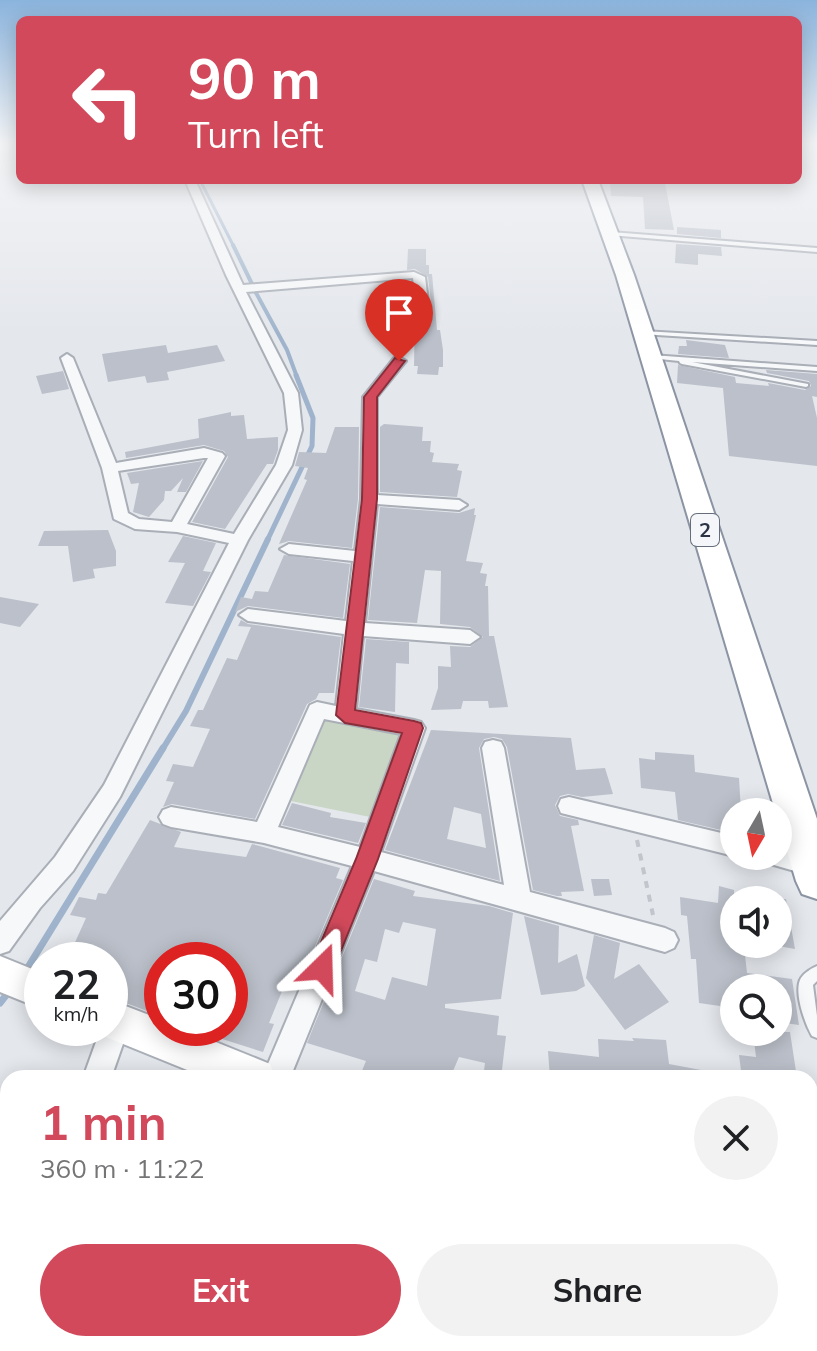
<!DOCTYPE html>
<meta charset="utf-8">
<style>
body{margin:0;font-family:Mulish,sans-serif;background:#f2f2f2;color:#202124;height:100vh;display:flex;flex-direction:column;font-size:30px;white-space:nowrap}
*{box-sizing:border-box;margin:0}
p{font-size:26px;color:#757577}
.icon{flex:none;width:44px;height:44px;fill:none;stroke:currentColor;stroke-width:2;stroke-linecap:round;stroke-linejoin:round}
.map{position:relative;flex:1;overflow:hidden}
.panel{position:absolute;left:0px;top:1070px;width:818px;height:282px;display:flex;flex-direction:column;background:#fff;border-radius:24px 24px 0 0;box-shadow:0 4px 20px #0003}
.panel>*{flex:none}
.hud{position:absolute;left:16px;top:16px;width:786px;height:168px;border-radius:12px;box-shadow:0 4px 20px #0003;background:#d1495b;color:#fff;overflow:hidden}
.needle{width:52px;rotate:189deg}
.fabs{position:absolute;left:720px;top:798px;display:grid;gap:16px}
.fabs a{display:grid;place-items:center;width:72px;height:72px;border-radius:50%;background:#fff;box-shadow:0 4px 20px #0003;font-size:40px}
.speed{position:absolute;left:24px;top:942px;display:flex;gap:16px;font-size:40px;font-weight:700;text-align:center}
.speed>*{display:grid;place-content:center;width:104px;height:104px;border-radius:50%;background:#fff;box-shadow:0 4px 20px #0003;line-height:1}
.speed small{font-size:20px;font-weight:400}
.speed .limit{border:12px solid #d22;background:#fff;color:#111}
.pin{position:absolute;display:grid;place-items:center;width:68px;height:68px;color:#fff;margin:-82px -34px;border-radius:50% 50% 50% 0;rotate:-45deg;box-shadow:0 0 8px #0007}
.pin .icon{rotate:45deg}
.me{position:absolute;width:88px;margin:-44px;rotate:22deg;stroke-linejoin:round;filter:drop-shadow(0 0 6px #0008)}
.turn{display:flex;align-items:center;gap:28px;height:168px;padding:0 40px;font-size:36px}
.turn .icon{width:104px;height:104px;stroke-width:2.5}
.turn b{display:block;font-size:56px;line-height:68px}
.round{display:grid;place-items:center;flex:none;width:84px;height:84px;border-radius:42px;background:#f2f2f2}
.summary{display:flex;align-items:center;justify-content:space-between;height:136px;padding:0 40px}
h1{font-size:48px;font-weight:700;line-height:60px;color:#d1495b}
.button{display:flex;gap:16px;margin-top:auto;padding:16px 40px}
.button a{flex:1;height:92px;border-radius:48px;background:#d1495b;color:#fff;font-size:32px;font-weight:700;line-height:92px;text-align:center}
.button a+a{background:#f2f2f2;color:#202124}
.map>svg:first-child{display:block}
.built{fill:#d2d6de}
.green{fill:#c9d6c5}
.lines{fill:none;stroke-linecap:round;stroke-linejoin:round}
.stream-far4{stroke:#9fb4cc;stroke-width:3}
.stream-far3{stroke:#9fb4cc;stroke-width:4}
.stream-far2{stroke:#9fb4cc;stroke-width:5}
.stream-far1{stroke:#9fb4cc;stroke-width:6}
.stream{stroke:#9fb4cc;stroke-width:7}
.building{fill:#bbc0ca;fill-rule:evenodd}
.service-casing{stroke:#a9aeb7;stroke-width:4}
.minor-casing{stroke:#a9aeb7;stroke-width:4}
.secondary-casing{stroke:#a9aeb7;stroke-width:4}
.trunk-casing{stroke:#8b94a3;stroke-width:4}
.path{stroke:#c2c5cb;stroke-width:4;stroke-dasharray:7 7;stroke-linecap:butt}
.service{fill:#f7f8fa;fill-rule:evenodd}
.minor{fill:#f7f8fa;fill-rule:evenodd}
.secondary{fill:#fff;fill-rule:evenodd}
.trunk{fill:#fff;fill-rule:evenodd}
.route{fill:#d1495b;stroke:#882f3b;stroke-width:2}
.labels{text-anchor:middle;stroke-width:6;stroke-linejoin:round;paint-order:stroke}
.shield{fill:#f4f6f9;stroke:#676e7b;stroke-width:2}
.shield-label{font-size:20px;font-weight:bold;fill:#2b3445}
</style>
<div class="map">
<svg width="817" height="1351" viewBox="0 0 817 1351">
<rect width="100%" height="100%" fill="#e4e7ec"/>
<path class="built" d="M223,1344H541V1351H239Z"/>
<path class="green" d="M325,720L403,736L375,818L291,801Z"/>
<g class="lines">
<path class="stream-far4" d="M200,180L234,247"/>
<g class="stream-far3">
<path d="M233,245L253,286"/>
<path d="M255,291L287,350L297,377"/>
</g>
<path class="stream-far2" d="M267,541L312,446L313,418L296,375"/>
<path class="stream-far1" d="M162,750L186,711L268,539"/>
<g class="stream">
<path d="M25,972L163,748"/>
<path d="M0,1003L10,990"/>
</g>
</g>
<g class="building">
<path d="M610,180L665,183L674,230L645,229L643,197L611,196Z"/>
<path d="M677,227L721,230V238L677,234Z"/>
<path d="M676,244L721,247L722,256L698,254V265L675,263Z"/>
<path d="M408,249H426V265H429V274H432L437,330H440L443,350V367H439L438,375L417,374L418,366H414L415,316L410,310L411,298L407,293L406,282L410,281L415,312L425,316L432,310L428,277L415,269L407,270Z"/>
<path d="M686,340L725,345L729,358L678,354L679,346H687Z"/>
<path d="M166,345L168,353L217,345L225,361L167,372L169,380L147,383L145,376L108,382L102,354Z"/>
<path d="M678,365L735,377L736,383L769,386L768,383L805,390L811,386L809,381L767,373L766,370L817,374V397L812,396L817,418V466L729,456L723,388L677,383Z"/>
<path d="M63,371L69,389L42,394L36,376Z"/>
<path d="M231,412V416L244,415L247,439L278,437V450L273,464H267L225,529L192,522L228,457L224,451L204,445L126,458L125,452L199,438L198,419Z"/>
<path d="M384,424L423,427L422,441H431L430,452L434,453L432,462L459,464L457,470L462,471L457,497L380,492V427Z"/>
<path d="M335,427H359L358,499L352,548L289,541L279,544L307,480L304,479L308,468L295,466L299,452L326,453Z"/>
<path d="M203,461L186,492H177L183,478L171,491H165L164,500L149,517L133,512L139,483L131,484L127,473Z"/>
<path d="M380,507L459,513L475,508L474,515H476L466,561L483,563L480,573L487,574L485,586H488L489,636H494L508,707L489,708L488,701H463L461,709L431,710L438,688V666L451,667L450,646L470,647L483,637L470,627L440,624L441,571L425,570L417,623L368,620Z"/>
<path d="M108,530L116,551V566L93,569L95,578L73,582L68,546H38L44,531Z"/>
<path d="M183,536L216,543L203,571L211,572L193,606L165,603L185,563L168,562Z"/>
<path d="M284,555L350,564L343,618L248,606L235,612L241,597L252,599L255,591L268,592Z"/>
<path d="M0,597L39,604L20,627L0,623Z"/>
<path d="M241,620L248,624L341,637L334,693H319L316,699L307,704L255,819L172,804L163,807L174,782L166,781L173,764L193,767L210,729L190,726L198,710H203L227,658L237,660L251,627L238,626Z"/>
<path d="M366,639L409,642V664L396,663L395,712L359,707Z"/>
<path d="M431,730L571,738L576,770L605,768L613,794L582,797L568,794L560,796L555,805L560,816L578,820L579,825L571,826L584,891L561,892L562,896H557L533,890L507,747L502,739L494,737L484,739L479,748L500,881L385,850ZM454,807L481,814L486,848L447,839Z"/>
<path d="M655,752L694,755L695,772L739,778L741,812H734V833L678,820L675,792L641,788L639,758L655,760Z"/>
<path d="M292,803L331,813L330,817L366,823L358,843L282,825Z"/>
<path d="M150,820L181,832L174,847L246,857L252,844L340,868L336,878L343,880L300,982L287,979L269,1023L274,1024L263,1052L197,1031L198,1028H230V960H162V999L155,1014L110,997V960H67L86,918L70,915L79,897L96,900L98,893L106,894Z"/>
<path d="M374,879L415,891L413,896L489,906L513,913L501,999L445,1004V1008L499,1016L497,1035L506,1036L501,1078H483L485,1063L459,1057L450,1078H359L366,1061L307,1043ZM403,922L436,929L427,986L392,977L385,1000L355,991L365,959L377,962L385,929L399,933Z"/>
<path d="M591,879H609L612,895L594,896Z"/>
<path d="M719,886L734,890V944L744,946L747,973L792,979L799,1025L778,1022V988H734V1008L699,1003L696,959H691L687,916L681,915L680,897L718,903Z"/>
<path d="M786,899L795,949L778,946V900Z"/>
<path d="M524,916L559,926L558,963L577,954L585,986L576,991L541,995Z"/>
<path d="M594,935L620,943L614,979L639,964L669,1002L625,1030L586,978Z"/>
<path d="M753,1032H790L797,1078H742L739,1055L756,1057Z"/>
<path d="M632,1038L666,1040L669,1064L701,1070L700,1078H550L548,1051L599,1057L598,1039L634,1041Z"/>
</g>
<g class="lines">
<g class="service-casing">
<g id="service">
<path d="M611,232L817,248V252L609,235Z"/>
<path d="M643,331L817,341V345L641,334L640,333Z"/>
<path d="M652,355L817,367V371L692,362L808,384V386L806,387L682,364L680,363L679,361L650,358L649,357Z"/>
<path d="M817,966V981L813,985L817,1016V1038L812,1036C805,1024 793,991 801,978C804,973 812,968 817,966Z"/>
</g>
</g>
<g class="minor-casing">
<g id="minor">
<path d="M185,180H195L243,285L414,272L425,277L429,310L423,314L417,310L413,278L246,292L298,393L302,430L292,465L248,540L120,797L73,871L40,908L9,951L0,954V921L55,857L104,785L229,543L177,532L135,529L114,519L102,468L61,358L67,354L73,358L116,463L204,448L222,453L225,456L187,524L234,534L276,465L288,430L284,393L226,275ZM204,458H208L172,522L139,519L128,513L118,471Z"/>
<path d="M399,357L406,361L377,397V495L459,500L467,505L459,510L377,504L365,623L470,630L480,637L470,644L363,636L356,709L414,720L421,722L425,728L381,852L504,885L482,748L485,742L493,740L501,742L504,748L530,892L665,928L674,932L678,940L674,948L665,952L374,871L290,1078H262L352,866L264,843L171,827L163,824L159,817L163,810L171,807L257,822L310,705L317,702L336,706L344,634L248,621L239,615L248,609L346,621L353,561L289,554L280,549L289,544L355,551L361,499L363,397L394,358ZM324,719L401,734L360,847L278,827Z"/>
<path d="M569,797L734,836V856L561,813L558,806L561,799Z"/>
<path d="M778,846L817,856V874L812,876L767,863L763,856H778Z"/>
<path d="M117,1007L127,1011L131,1021L111,1078H83L101,1028H110V1010Z"/>
<path d="M48,1344H87L89,1351H51Z"/>
</g>
</g>
<g class="secondary-casing">
<g id="secondary">
<path d="M0,956L42,973V1009L0,992Z"/>
<path d="M110,1000L162,1020V1028H181L270,1064L276,1078H207L96,1033L94,1028H110Z"/>
<path d="M810,1270L817,1273V1321L810,1318Z"/>
</g>
</g>
<g class="trunk-casing">
<path id="trunk" d="M582,180H598L634,275L817,819V899L802,894L796,881L616,275Z"/>
</g>
<path class="path" d="M637,840L653,915"/>
<use href="#service" class="service"/>
<use href="#minor" class="minor"/>
<use href="#secondary" class="secondary"/>
<use href="#trunk" class="trunk"/>
</g>
<linearGradient id="sky" x2="0" y2="1"><stop stop-color="#8bb4dd"/><stop offset="0.43" stop-color="#f3f4f6"/><stop offset="1" stop-color="#f3f4f6" stop-opacity="0"/></linearGradient>
<rect width="817" height="334" fill="url(#sky)"/>
<path class="route" d="M395,358L405,361L377,397V499L355,710L414,721L421,723L423,728L378,859L334,968L330,977L322,980L313,977L310,968L356,859L402,733L345,723L336,715L362,499L364,397Z"/>
<g class="labels">
<rect class="shield" x="691" y="514" width="28" height="32" rx="6"/>
<g class="shield-label">
<text x="705" y="537">2</text>
</g>
</g>
</svg>
<div class="fabs">
<a><svg class="needle" viewBox="-14 -14 28 28"><path d="M0-13l5 13h-10z" fill="#e53935"/><path d="M0 13l5-13h-10z" fill="#757577"/></svg></a>
<a><svg class="icon" aria-label="sound" viewBox="0 0 24 24"><path d="M4 9h4l5-4v14l-5-4H4zM17 9q2 3 0 6"/></svg></a>
<a><svg class="icon" aria-label="search" viewBox="0 0 24 24"><circle cx="10" cy="10" r="6"/><path d="M15 15l6 6"/></svg></a>
</div>
<div class="speed"><div>22<small>km/h</small></div><div class="limit">30</div></div>
<div class="pin" style="left:399px;top:361px;background:#d93025"><svg class="icon" aria-label="arrive" viewBox="0 0 24 24"><path d="M6 21V4h12l-3 4 3 4H6"/></svg></div>
<svg class="me" style="left:322px;top:968px" viewBox="-20 -20 40 40"><path d="M0-17L14 15 0 8-14 15z" fill="#d1495b" stroke="#fff" stroke-width="4"/></svg>
<div class="hud">
<div class="turn"><svg class="icon" aria-label="left" viewBox="0 0 24 24"><path d="M17 20v-9H6M10 6l-5 5 5 5"/></svg><div><b>90 m</b>Turn left</div></div>
</div>
<section class="panel">
<div class="summary"><div><h1>1 min</h1><p>360 m · 11:22</p></div><a class="round"><svg class="icon" aria-label="close" viewBox="0 0 24 24"><path d="M6 6l12 12M18 6L6 18"/></svg></a></div>
<div class="button"><a>Exit</a><a>Share</a></div>
</section>
</div>
